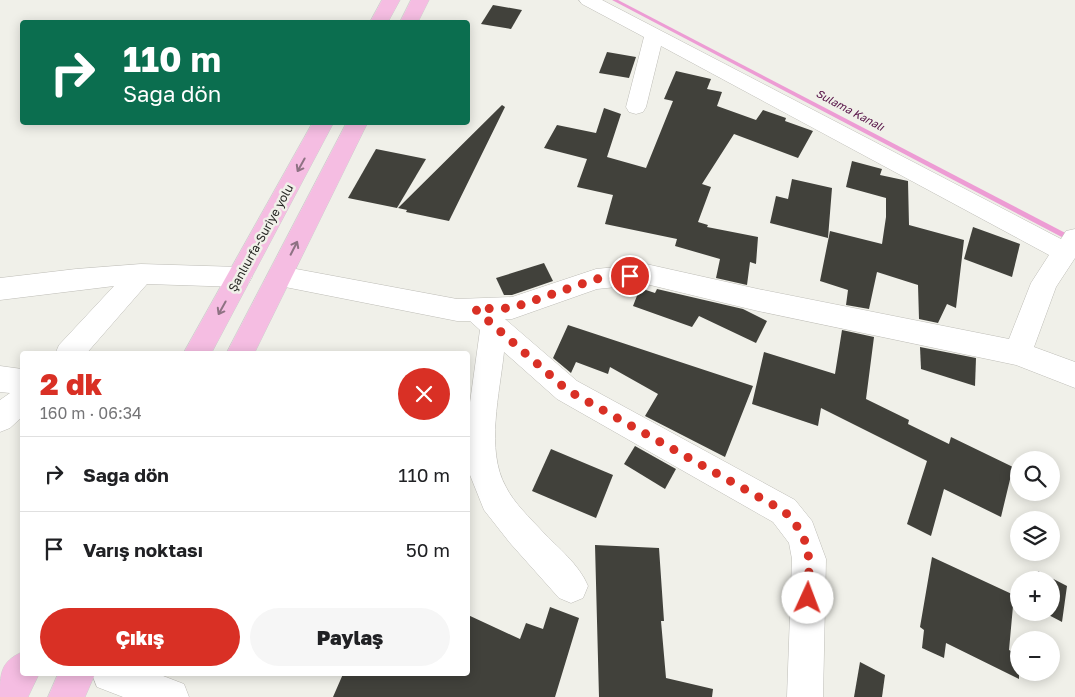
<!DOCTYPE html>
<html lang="tr">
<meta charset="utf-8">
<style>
body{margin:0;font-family:"Golos Text",sans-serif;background:#f6f6f6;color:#202124;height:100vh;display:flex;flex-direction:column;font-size:19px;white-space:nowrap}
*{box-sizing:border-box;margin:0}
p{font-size:16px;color:#757577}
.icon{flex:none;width:28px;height:28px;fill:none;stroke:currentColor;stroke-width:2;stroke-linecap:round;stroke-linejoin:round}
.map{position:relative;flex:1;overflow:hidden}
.details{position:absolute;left:20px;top:351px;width:450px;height:325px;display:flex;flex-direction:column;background:#fff;border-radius:5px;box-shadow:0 2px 12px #0003}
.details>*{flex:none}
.hud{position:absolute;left:20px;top:20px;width:450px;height:105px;border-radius:5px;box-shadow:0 2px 12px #0003;background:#0b6e4f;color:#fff;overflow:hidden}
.tools{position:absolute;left:1010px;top:451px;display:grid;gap:10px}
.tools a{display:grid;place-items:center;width:50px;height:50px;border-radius:50%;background:#fff;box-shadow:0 2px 12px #0003;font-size:25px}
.pin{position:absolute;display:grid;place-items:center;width:42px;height:42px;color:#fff;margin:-21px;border:2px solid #fff;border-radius:50%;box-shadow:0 1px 5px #0007}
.me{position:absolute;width:55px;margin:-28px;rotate:2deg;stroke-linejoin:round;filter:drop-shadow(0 0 4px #0008)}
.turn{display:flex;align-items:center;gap:18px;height:105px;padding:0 20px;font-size:22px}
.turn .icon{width:65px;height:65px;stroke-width:2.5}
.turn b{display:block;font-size:35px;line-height:42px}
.round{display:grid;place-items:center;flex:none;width:52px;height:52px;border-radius:26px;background:#f6f6f6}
.overview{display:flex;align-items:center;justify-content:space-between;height:85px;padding:0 20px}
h1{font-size:30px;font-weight:800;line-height:38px;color:#d93025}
.primary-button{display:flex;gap:10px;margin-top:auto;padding:10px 20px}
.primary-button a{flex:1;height:58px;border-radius:30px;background:#d93025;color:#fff;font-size:20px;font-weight:800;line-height:58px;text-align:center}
.primary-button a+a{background:#f6f6f6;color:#202124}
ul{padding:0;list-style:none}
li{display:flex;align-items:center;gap:15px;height:75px;padding:0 20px;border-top:1px solid #e0e0e0}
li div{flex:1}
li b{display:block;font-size:19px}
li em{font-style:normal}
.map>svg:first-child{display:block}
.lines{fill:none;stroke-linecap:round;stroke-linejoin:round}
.stream{fill:#ed9cd4;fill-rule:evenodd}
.building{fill:#41413b}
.minor-casing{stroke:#bebdb7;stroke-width:1}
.highway-casing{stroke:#cfcfcf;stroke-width:1}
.minor{fill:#fff;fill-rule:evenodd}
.highway{fill:#f5bde2;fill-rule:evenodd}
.oneway{stroke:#8e7283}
.route{stroke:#d93025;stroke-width:9;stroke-dasharray:0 16.2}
.labels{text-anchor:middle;stroke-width:5;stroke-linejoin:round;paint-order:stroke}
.far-water-label{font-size:11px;font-style:italic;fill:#530c43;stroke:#f0f0e9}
.street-label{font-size:12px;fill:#272724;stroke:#f0f0e9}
</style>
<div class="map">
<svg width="1075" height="697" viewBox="0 0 1075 697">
<rect width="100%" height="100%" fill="#f0f0e9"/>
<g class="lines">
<path class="stream" d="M612,0H618L1075,238V244Z"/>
</g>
<g class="building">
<path d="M493,5L522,10L511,29L481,24Z"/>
<path d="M607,52L636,57L629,78L599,73Z"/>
<path d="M676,71L711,79L707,89L722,92L717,106L756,120L763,110L786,118L785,121L813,131L798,158L734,134L702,184L711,187L698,222L708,225L707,227L758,237L756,264L750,262L747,285L716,278L720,259L675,246L677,239L605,224L613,195L577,187L587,159L544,148L557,125L596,133L604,108L621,114L607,157L646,168L673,101L664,99Z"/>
<path d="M502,105L505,107L449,221L406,212L407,210L398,208Z"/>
<path d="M376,149L426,159L397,208L348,198Z"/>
<path d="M852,161L882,169L880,175L908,181L909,225L964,240L956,308L947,304L938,323L919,319L918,285L877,272L869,309L846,305L848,290L820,281L830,231L882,244L886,217V198L846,187Z"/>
<path d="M792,179L832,188L828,238L770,223L776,196L788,199Z"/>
<path d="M973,227L1020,244L1012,277L964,259Z"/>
<path d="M544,263L553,281L512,295H504L496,278Z"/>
<path d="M640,288L655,293L657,289L743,309L767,321L756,343L699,316L692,327L633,306Z"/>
<path d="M568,325L753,386L725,457L645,416L658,394L610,367L608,374L576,362L571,373L553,358Z"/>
<path d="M842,330L874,337L866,399L909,420L908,424L949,444L951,437L1013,467L1001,517L944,489L931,536L907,524L927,461L821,408L818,426L752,404L764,352L835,374Z"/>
<path d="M920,347L976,358L975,386L921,369Z"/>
<path d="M635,446L676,469L665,489L624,464Z"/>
<path d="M551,449L613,475L596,518L532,491Z"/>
<path d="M595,545L659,548L664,621H661L666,678L713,689L712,697H599Z"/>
<path d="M932,557L1014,595L1009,650L1019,655V679L946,643L944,658L922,648L924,630L920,627Z"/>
<path d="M1038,571L1067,586L1062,622L1043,612H1051V580H1036Z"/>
<path d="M550,607L579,618L555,697H333L343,674H468V615L520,639L526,623L543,629Z"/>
<path d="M860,662L885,675L882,697H854Z"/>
</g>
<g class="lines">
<g class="minor-casing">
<g id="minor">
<path d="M579,0H602L1061,239L1066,231L1075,229V258L1056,287L1034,347L1075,362V388L1016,365L758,311L646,284L597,289L512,319H505L577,381L795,500L812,521L826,559L823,697H787L792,559L789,543L773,522L557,399L504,352C500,392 485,450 506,487C514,503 530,518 542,531C558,548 579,564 588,586L583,598L571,603L559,598L510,543L484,510L468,470V417L480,330L470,321H457L280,286L271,283L267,276L271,269L280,266L457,299L512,297L596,269L646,264L758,289L1009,339L1031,283L1049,255L661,46L646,107L643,112L636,114L629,112L626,107L644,37L582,4Z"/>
<path d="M141,264L239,267L248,270L252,277L248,284L239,287L147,284L86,354H55L59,345L114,286L0,300V278L76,269Z"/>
<path d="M0,366L22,369V417L10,428L0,432V400L10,393L0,392Z"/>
<path d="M92,674H158L184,684L189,697H123L97,687Z"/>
</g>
</g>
<g class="highway-casing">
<g id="highway">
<path d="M382,0H400L388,22H370Z"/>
<path d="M411,0H429L418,22H400Z"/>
<path d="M313,122H334L211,354H183Z"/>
<path d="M347,122H368L254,354H226Z"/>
<path d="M22,652V674H39L28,697H0C0,674 0,662 22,652Z"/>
<path d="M58,674H95L85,697H48Z"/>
</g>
</g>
<use href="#minor" class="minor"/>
<use href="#highway" class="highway"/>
</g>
<defs><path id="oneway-shaft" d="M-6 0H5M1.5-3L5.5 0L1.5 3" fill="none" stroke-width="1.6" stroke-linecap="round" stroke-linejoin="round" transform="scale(1.25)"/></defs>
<g class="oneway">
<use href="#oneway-shaft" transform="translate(301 165) rotate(119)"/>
<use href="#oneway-shaft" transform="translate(294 248) rotate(-63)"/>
<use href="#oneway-shaft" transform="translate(222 308) rotate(119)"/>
</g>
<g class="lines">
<path class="route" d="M630,276L596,279L512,308L475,309L567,390L784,511C814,542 809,558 808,598"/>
</g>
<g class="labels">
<g class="far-water-label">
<text transform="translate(850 110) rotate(28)" y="4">Sulama Kanalı</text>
</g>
<g class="street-label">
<text transform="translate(261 238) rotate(-61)" y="4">Şanlıurfa-Suriye yolu</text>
</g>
</g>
</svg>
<div class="tools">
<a><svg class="icon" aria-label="search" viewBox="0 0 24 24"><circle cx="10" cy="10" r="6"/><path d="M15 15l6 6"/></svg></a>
<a><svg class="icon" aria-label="layers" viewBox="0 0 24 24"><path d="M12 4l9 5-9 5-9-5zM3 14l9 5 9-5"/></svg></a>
<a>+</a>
<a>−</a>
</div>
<div class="pin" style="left:630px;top:276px;background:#d93025"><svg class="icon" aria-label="arrive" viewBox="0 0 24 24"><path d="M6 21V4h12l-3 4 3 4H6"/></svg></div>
<svg class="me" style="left:808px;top:598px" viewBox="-20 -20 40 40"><circle r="19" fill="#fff"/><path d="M0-13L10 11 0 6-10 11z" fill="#d93025"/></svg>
<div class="hud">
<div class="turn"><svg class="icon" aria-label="right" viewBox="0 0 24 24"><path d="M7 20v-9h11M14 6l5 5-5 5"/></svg><div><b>110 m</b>Sağa dön</div></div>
</div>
<section class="details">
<div class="overview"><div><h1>2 dk</h1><p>160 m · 06:34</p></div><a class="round" style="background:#d93025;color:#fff"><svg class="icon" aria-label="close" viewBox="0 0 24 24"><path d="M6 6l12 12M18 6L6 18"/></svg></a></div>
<ul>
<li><svg class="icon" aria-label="right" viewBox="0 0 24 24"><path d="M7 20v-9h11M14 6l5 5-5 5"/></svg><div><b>Sağa dön</b></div><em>110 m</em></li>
<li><svg class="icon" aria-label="arrive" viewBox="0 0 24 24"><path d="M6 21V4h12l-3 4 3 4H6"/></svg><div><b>Varış noktası</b></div><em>50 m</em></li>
</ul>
<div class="primary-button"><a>Çıkış</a><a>Paylaş</a></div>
</section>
</div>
